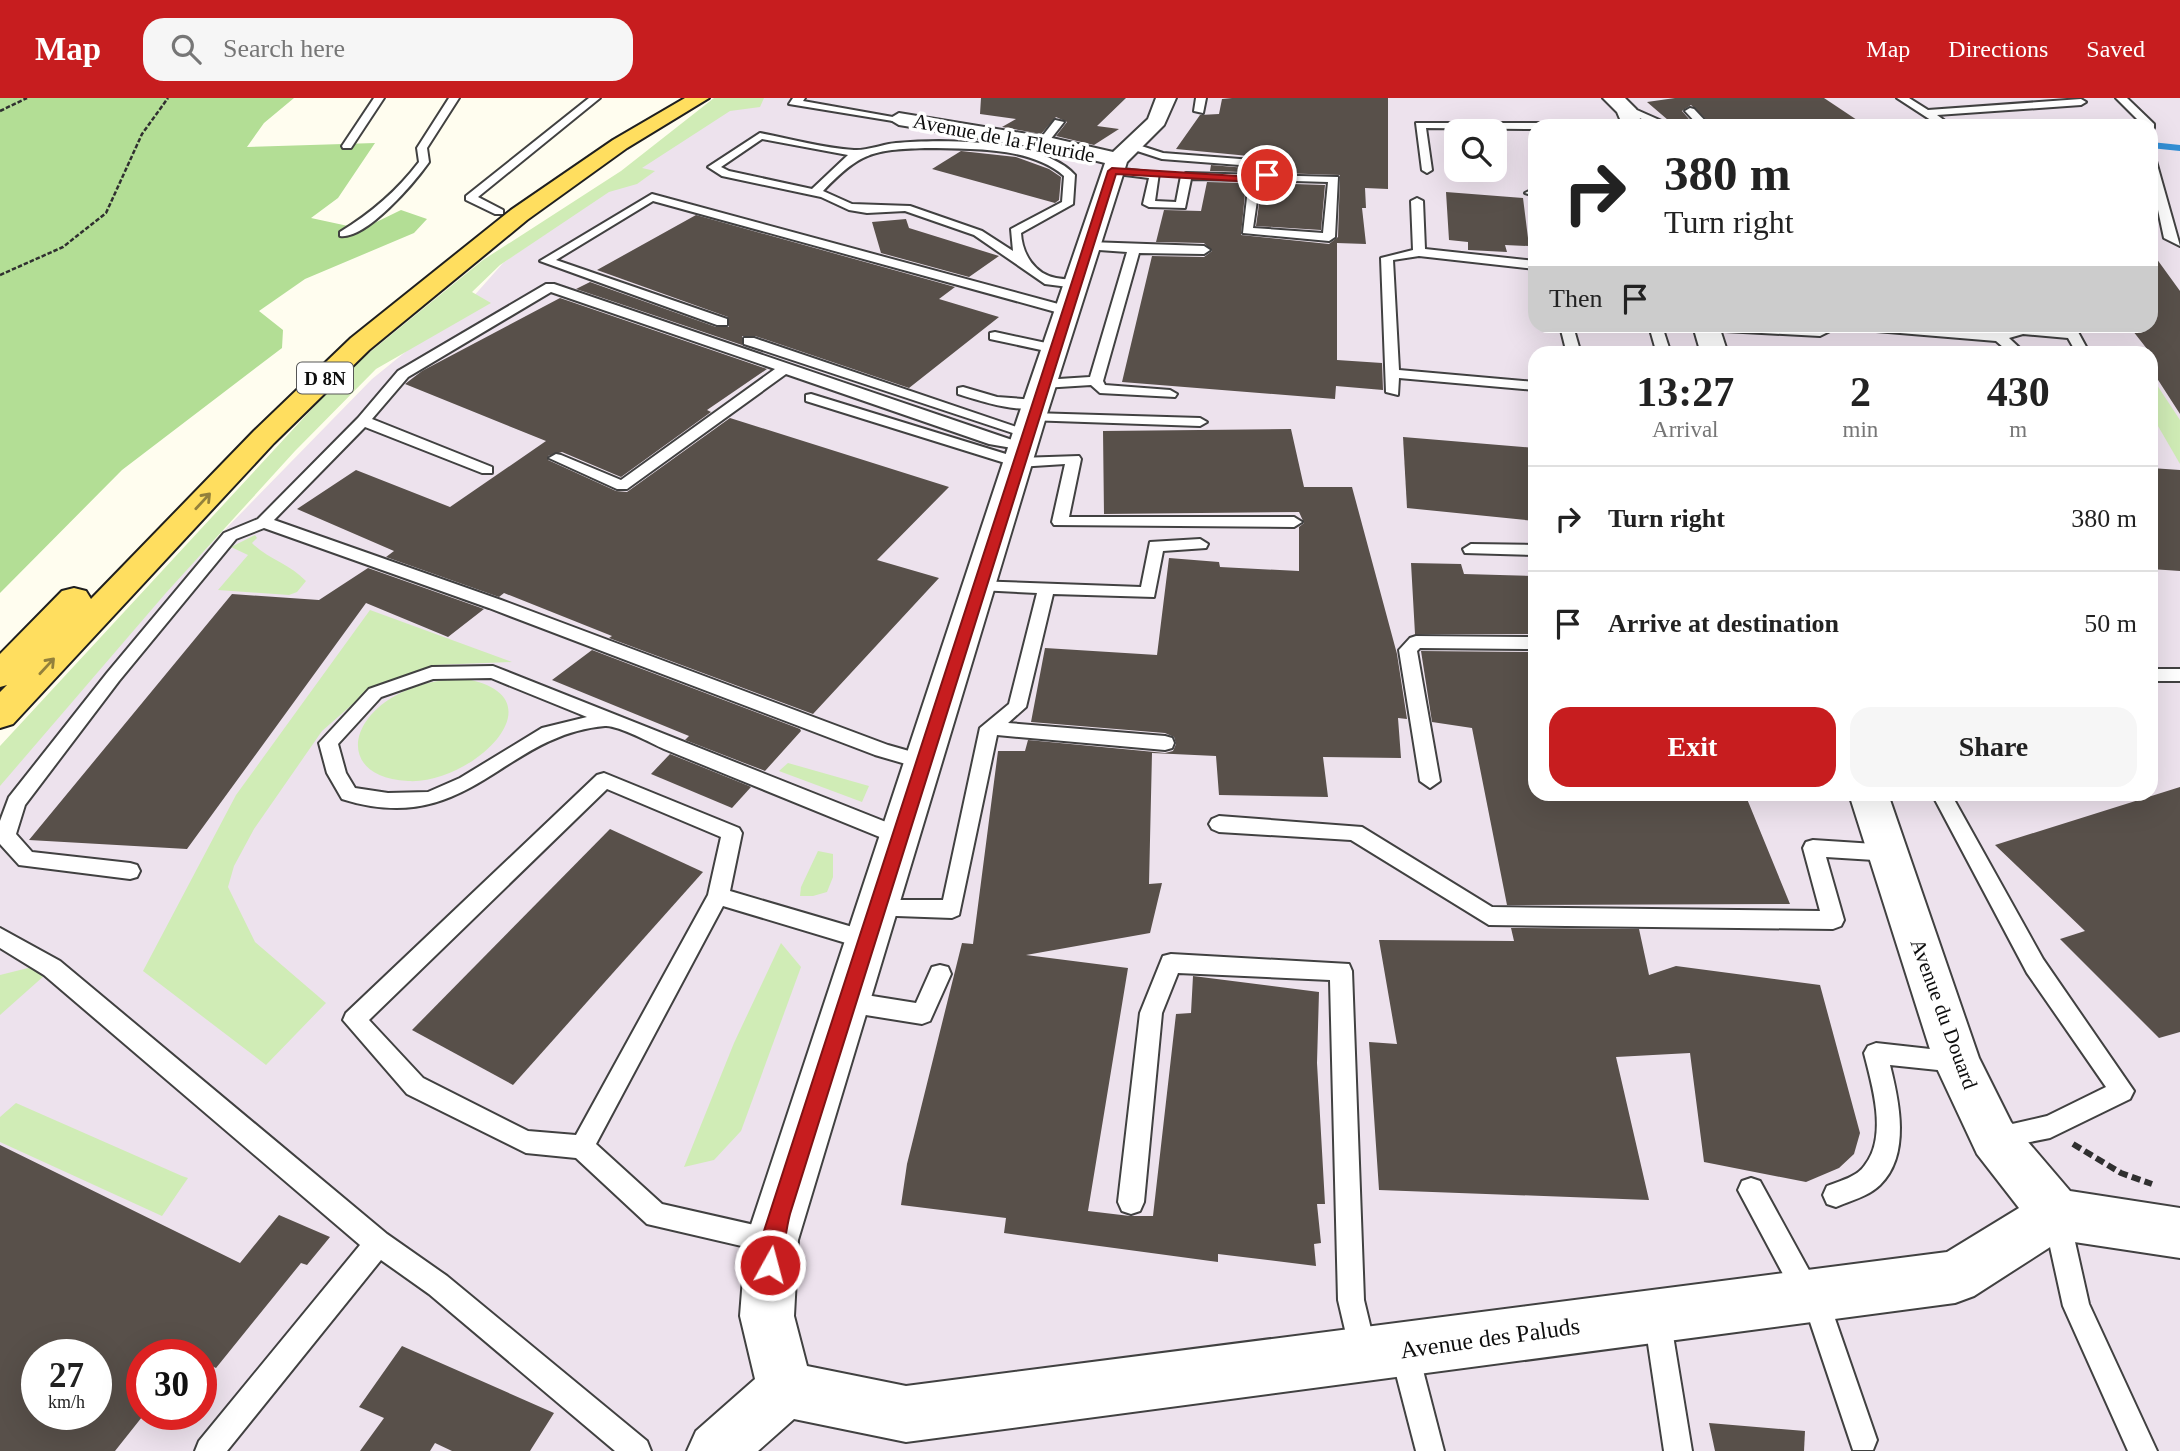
<!DOCTYPE html>
<style>
body{margin:0;font-family:"Times New Roman",serif;background:#f6f6f6;color:#222;height:100vh;display:flex;flex-direction:column;font-size:26px;white-space:nowrap}
*{box-sizing:border-box;margin:0}
p{font-size:23px;color:#767676}
.icon{flex:none;width:38px;height:38px;fill:none;stroke:currentColor;stroke-width:2;stroke-linecap:round;stroke-linejoin:round}
.map{position:relative;flex:1;overflow:hidden}
.sheet{position:absolute;left:1528px;top:248px;width:630px;height:455px;display:flex;flex-direction:column;background:#fff;border-radius:21px;box-shadow:0 7px 28px #0002}
.sheet>*{flex:none}
.top-card{position:absolute;left:1528px;top:21px;width:630px;height:214px;border-radius:21px;box-shadow:0 7px 28px #0002;background:#fff;color:#222;overflow:hidden}
.fabs{position:absolute;left:1444px;top:21px;display:grid;gap:14px}
.fabs a{display:grid;place-items:center;width:63px;height:63px;border-radius:14px;background:#fff;box-shadow:0 7px 28px #0002;font-size:35px}
.speed{position:absolute;left:21px;top:1241px;display:flex;gap:14px;font-size:35px;font-weight:700;text-align:center}
.speed>*{display:grid;place-content:center;width:91px;height:91px;border-radius:50%;background:#fff;box-shadow:0 7px 28px #0002;line-height:1}
.speed small{font-size:18px;font-weight:400}
.speed .limit{border:10px solid #d22;background:#fff;color:#111}
.pin{position:absolute;display:grid;place-items:center;width:60px;height:60px;color:#fff;margin:-30px;border:4px solid #fff;border-radius:50%;box-shadow:0 2px 7px #0007}
.me{position:absolute;width:77px;margin:-38px;rotate:7deg;stroke-linejoin:round;filter:drop-shadow(0 0 5px #0008)}
.turn{display:flex;align-items:center;gap:24px;height:147px;padding:0 21px;font-size:32px}
.turn .icon{width:91px;height:91px;stroke-width:2.5}
.turn b{display:block;font-size:49px;line-height:60px}
.then{display:flex;align-items:center;height:66px;padding:0 21px;background:#0003;gap:14px;font-size:26px}
.eta{display:flex;justify-content:space-evenly;align-items:center;height:119px;text-align:center}
.eta b{font-size:42px;font-weight:700;line-height:49px}
.action{display:flex;gap:14px;margin-top:auto;padding:14px 21px}
.action a{flex:1;height:80px;border-radius:21px;background:#c71d1f;color:#fff;font-size:28px;font-weight:700;line-height:80px;text-align:center}
.action a+a{background:#f6f6f6;color:#222}
ul{padding:0;list-style:none}
li{display:flex;align-items:center;gap:21px;height:105px;padding:0 21px;border-top:2px solid #e0e0e0}
li div{flex:1}
li b{display:block;font-size:26px}
li em{font-style:normal}
header{display:flex;align-items:center;gap:42px;box-sizing:border-box;height:98px;padding:0 35px;background:#c71d1f;color:#fff}
header strong{font-size:33px}
nav{display:flex;gap:38px;margin-inline-start:auto;font-size:24px}
.search{width:490px;height:63px;background:#f6f6f6;display:flex;align-items:center;gap:18px;box-sizing:border-box;padding:0 24px;border-radius:21px;color:#767676;font-size:26px}
.map>svg:first-child{display:block}
.industrial{fill:#ede2ed;fill-rule:evenodd}
.green{fill:#d0ecb6}
.forest{fill:#b3de95}
.lines{fill:none;stroke-linecap:round;stroke-linejoin:round}
.stream{stroke:#338fd5;stroke-width:6}
.building{fill:#58504a;fill-rule:evenodd}
.lane-casing{stroke:#414141;stroke-width:4}
.street-casing{stroke:#414141;stroke-width:4}
.primary-casing{stroke:#1f1f1f;stroke-width:4}
.path-far1{stroke:#303030;stroke-width:2.5;stroke-dasharray:4.5 2;stroke-linecap:butt}
.path{stroke:#303030;stroke-width:6;stroke-dasharray:9 4.5;stroke-linecap:butt}
.lane{fill:#fff;fill-rule:evenodd}
.street{fill:#fff;fill-rule:evenodd}
.primary{fill:#ffde5f;fill-rule:evenodd}
.oneway{stroke:#93803b}
.route{fill:#c71d1f;stroke:#811314;stroke-width:2}
.labels{text-anchor:middle;stroke-width:7;stroke-linejoin:round;paint-order:stroke}
.shield{fill:#fff;stroke:#565656;stroke-width:2}
.shield-label{font-size:19px;font-weight:bold;fill:#0e0e0e}
.street-label{font-size:21px;fill:#0e0e0e;stroke:#fff}
.near-street-label{font-size:24px;fill:#0e0e0e;stroke:#fff}
</style>
<header>
<strong>Map</strong>
<div class="search"><svg class="icon" aria-label="search" viewBox="0 0 24 24"><circle cx="10" cy="10" r="6"/><path d="M15 15l6 6"/></svg>Search here</div>
<nav><a>Map</a><a>Directions</a><a>Saved</a></nav>
</header>
<div class="map">
<svg width="2180" height="1353" viewBox="0 0 2180 1353">
<rect width="100%" height="100%" fill="#fffdef"/>
<path class="industrial" d="M738,0H2180V1353H0V662L372,281L472,200L503,165ZM1535,28H2151V228H1535ZM1456,33H1494V72H1456ZM1535,256H2151V696H1535ZM37,1256H96V1316H37ZM142,1256H201V1316H142Z"/>
<g class="green">
<path d="M714,0H764L760,9L730,13L642,70L655,73L637,86L609,94L500,167L472,194L491,205L376,271L295,353L165,496L0,688V648L348,272L483,162L621,73Z"/>
<path d="M2151,278L2180,322V366L2151,316Z"/>
<path d="M255,437L257,440L252,445C268,461 290,466 306,483L297,494L289,497L218,492L248,457L231,449Z"/>
<path d="M370,512L512,564L435,567L386,585L354,605L322,633L254,731L234,768L228,789L255,844L326,905L266,967L143,873L236,697Z"/>
<path d="M460,580C567,596 473,687 408,683C344,680 344,628 393,599C414,587 436,582 460,580Z"/>
<path d="M788,665L869,688L862,704L779,673Z"/>
<path d="M818,753L833,756V779L827,794L813,798H800L801,789Z"/>
<path d="M781,845L801,869L741,1033L714,1062L684,1069L734,945Z"/>
<path d="M36,868L45,877L0,917V877Z"/>
<path d="M16,1005L182,1078L188,1080L162,1118L0,1044V1019Z"/>
</g>
<path class="forest" d="M0,0H294L264,25L247,49L375,45L338,100L311,120L362,131L401,112L427,121L414,135L305,181L259,213L283,232L282,250L122,372L0,495Z"/>
<g class="lines">
<path class="stream" d="M2151,47L2180,50"/>
</g>
<g class="building">
<path d="M981,0H1126L1097,28L1119,31L1094,47L1056,38L1067,24L1056,19L1041,36L1002,29L1016,21L980,16Z"/>
<path d="M1388,0V91L1365,90L1366,110H1362L1366,146L1337,145V262L1382,265L1383,292L1336,288L1335,301L1122,284L1152,158L1204,159L1212,153L1204,145L1156,144L1164,112L1201,113L1207,84L1246,85L1241,137L1329,146L1338,139L1340,77L1210,73L1211,67L1280,73L1287,66L1280,61L1176,51L1200,17L1219,16L1222,1L1232,0Z"/>
<path d="M1675,0H1824L1866,28H1713L1691,7L1682,13L1695,28H1675L1647,4Z"/>
<path d="M961,53L1016,59L1049,71L1061,79L1059,102L1055,105L932,71Z"/>
<path d="M1262,85L1325,87L1321,132L1256,128Z"/>
<path d="M1446,94L1523,100L1529,148L1505,147L1507,154L1468,152V144L1449,142Z"/>
<path d="M696,117L955,189L939,201L999,219L909,290L755,238H742V247L576,191L590,184L716,229H729L728,219L597,172Z"/>
<path d="M906,121L909,130L999,158L969,179L881,155L872,124Z"/>
<path d="M2151,153L2180,193V316L2151,271V256L2129,228H2151Z"/>
<path d="M560,200L767,271L707,312L711,314L621,379L562,354L548,358V362L616,393L627,394L730,320L949,389L877,462L939,480L813,616L609,540L612,538L504,495L499,499L386,459L394,453L297,411L356,372L450,409L546,343L405,286L422,273Z"/>
<path d="M1291,331L1304,389H1352L1397,556L1407,621L1398,620L1401,660L1323,659L1328,699L1219,697L1216,658L1152,655L1149,786L1162,785L1150,835L1026,857L1128,870L1088,1113L1130,1118H1153L1176,916L1191,915L1193,878L1319,894L1317,965L1325,1106H1317L1321,1145L1314,1146L1316,1168L1218,1156V1164L1004,1135L1006,1120L901,1107L907,1066L962,845L973,846L998,653H1025L1028,642L1165,655L1173,653L1176,646L1174,639L1165,635L1031,624L1045,550L1157,557L1169,460L1219,464L1220,469L1299,473V429L1304,425L1299,414L1104,416L1103,333Z"/>
<path d="M1403,339L1535,350V423L1407,410Z"/>
<path d="M2151,370L2180,372V473L2151,471Z"/>
<path d="M1411,465L1461,466L1464,476L1535,478V536H1415Z"/>
<path d="M368,470L484,511L448,539L366,505L187,751L29,742L232,496L319,502Z"/>
<path d="M592,552L800,631L801,633L765,673L685,642L689,638L552,582Z"/>
<path d="M1421,553L1535,554V696H1745L1790,806L1507,807L1472,630L1432,624Z"/>
<path d="M670,656L749,688L751,689L732,710L651,676Z"/>
<path d="M2180,689V934L2159,940L2060,841L2085,833L1995,747Z"/>
<path d="M610,731L703,774L513,987L412,932Z"/>
<path d="M1511,830L1639,831L1649,877L1676,868L1820,887L1860,1035L1854,1056L1839,1070L1806,1084L1704,1064L1690,955L1616,959L1649,1102L1379,1092L1369,944L1397,946L1379,842L1514,843Z"/>
<path d="M0,1047L240,1165L279,1117L330,1139L307,1167L301,1165L216,1270L201,1263V1256H142V1319L115,1353H0ZM37,1256H96V1316H37Z"/>
<path d="M402,1248L554,1315L530,1353H452L435,1345L430,1353H360L384,1320L359,1309Z"/>
<path d="M1709,1325L1805,1333L1804,1353H1715Z"/>
</g>
<g class="lines">
<g class="lane-casing">
<g id="lane">
<path d="M374,0H384L351,50H343L342,48Z"/>
<path d="M449,0H459L427,50L429,64C415,84 366,142 340,138V134C371,115 397,93 419,64L417,50Z"/>
<path d="M589,0H600L478,99L503,112V116H495L466,102V98Z"/>
<path d="M793,0H805L803,3L904,21L899,24L789,6Z"/>
<path d="M1196,0H1206L1203,15L1194,13Z"/>
<path d="M1897,0H1909L1928,12L2081,1L2086,4L2081,7L1937,17L1952,28H1940Z"/>
<path d="M2116,0H2127L2154,26V30L2144,28Z"/>
<path d="M1622,9H1630L1673,28H1659L1622,13Z"/>
<path d="M1690,10L1694,11L1710,28H1699L1685,13Z"/>
<path d="M1055,22L1064,24L1046,47H1038L1037,45Z"/>
<path d="M1416,25H1551L1556,28H1535V31L1426,30L1432,72L1427,75L1422,72Z"/>
<path d="M760,35C791,41 823,50 854,52C867,53 883,46 896,45C942,41 1043,41 1075,77L1073,106L1021,135C1022,155 1034,176 1056,180C1065,182 1075,180 1082,186L1076,190L1045,186L974,137L905,113L867,115L849,112L821,99L722,78L708,69ZM762,41L848,57L812,91L729,73L721,69ZM925,50C969,51 1030,48 1064,78L1062,104L1011,131L1013,153L982,133L910,108L852,106L823,93C861,54 872,52 925,50Z"/>
<path d="M1129,44L1163,55L1280,64L1285,67L1280,70L1162,61L1125,49L1124,47Z"/>
<path d="M2151,60L2156,63L2180,148L2164,140L2151,79Z"/>
<path d="M1113,70L1159,75L1155,103L1176,104L1181,78L1186,75L1338,79L1335,139L1329,143L1243,135L1249,82L1191,81L1185,110L1149,109L1143,106L1149,80L1109,75V71ZM1260,82L1328,84L1323,135L1253,130Z"/>
<path d="M1531,92H1535V98L1525,95Z"/>
<path d="M652,96L1073,210L1074,213L1063,216L653,103L556,162L727,221V227H717L540,163Z"/>
<path d="M1417,100L1423,103L1425,151L1535,163V171L1419,158L1393,162L1399,272L1535,284V292L1399,280L1398,297L1386,294L1381,160L1413,152L1411,103Z"/>
<path d="M1089,144L1204,148L1210,152L1204,156L1139,155L1103,283L1105,287L1170,292L1177,296L1175,299L1100,295L1091,287L1043,290L1036,286L1043,282L1090,279L1127,154L1085,151L1083,148Z"/>
<path d="M546,186H554L1030,348L1023,352L989,346L786,276L627,391H617L549,360L556,356L561,357L621,382L775,271L551,194L408,279L372,321L492,369V375H482L365,329L274,422L501,502L888,647L930,659L933,664L930,669L923,671L875,657L489,510L264,430L236,441L119,583L25,707L16,736L32,754L130,765L137,767L140,773L137,779L130,781L19,767L0,746V723L9,699L107,575L224,435L258,421L358,320L398,273Z"/>
<path d="M1560,228H1573L1581,256H1567Z"/>
<path d="M1649,228H1662L1671,256H1657Z"/>
<path d="M1699,228H1840L1820,238L1706,232Z"/>
<path d="M1857,228H1906L1999,235L2022,228L2073,233L2078,234L2090,256H2077L2068,240L2023,236L2009,240L2026,256H2011L1996,243L1864,232Z"/>
<path d="M995,234L1060,248L1062,251L1055,255L990,241V235Z"/>
<path d="M744,240H754L1034,335L1027,339L1022,338L744,246Z"/>
<path d="M963,289L997,299L1036,302L1043,306C1028,319 977,302 958,296V290Z"/>
<path d="M811,296L1019,360L1079,358L1081,361L1069,419H1294L1302,424L1294,429L1054,427L1052,424L1065,366L1018,369L806,303V297Z"/>
<path d="M1032,315L1200,320L1207,324L1200,328L1027,322L1025,319Z"/>
<path d="M1200,441L1208,446L1206,450L1163,453L1154,499L1053,496L1026,609L1008,625L1165,638L1172,640L1174,645L1172,650L1165,652L997,637L959,817L952,820L869,817L865,811L869,805L876,802H943L980,630L1009,606L1037,495L979,492L971,487L973,483L1141,489L1150,444Z"/>
<path d="M1471,446L1535,447V457L1465,455L1463,451Z"/>
<path d="M1416,538L1535,539V551L1420,550L1417,553L1440,683L1430,690L1420,683L1399,552L1410,540Z"/>
<path d="M493,568L906,732L909,738L906,744H892C816,713 740,682 664,651C651,645 618,627 605,628C501,637 469,741 342,701L327,675L319,645L369,591L432,569ZM491,580L587,619L542,630L460,680L428,694L388,695L355,690L346,675L338,646L381,599L433,581Z"/>
<rect x="2151" y="571" width="29" height="12"/>
<path d="M604,675L739,730L742,735L730,793L866,833L874,836L877,842L874,848L866,851L723,808L596,1046L662,1106L781,1133L785,1142L781,1151L772,1155L647,1126L576,1060L526,1055L407,996L343,922L346,915L597,677ZM607,691L721,739L708,797L576,1037L528,1033L423,980L369,922Z"/>
<path d="M1932,696H1951L2043,861L2134,993L2130,1001L2050,1040L1995,1051L1986,1048L1983,1040L1986,1032L2047,1018L2106,989L2027,875Z"/>
<path d="M1219,718L1362,729L1492,809L1820,813L1803,750L1806,744L1813,742L1890,747L1897,749L1900,755L1897,761L1890,763L1826,759L1844,822L1841,828L1833,831L1489,827L1351,742L1219,734L1212,731L1209,726L1212,721Z"/>
<path d="M0,830L60,863L387,1136L447,1178L647,1343L651,1353H615L429,1196L381,1162L227,1353H195L199,1343L360,1147L44,877L0,850Z"/>
<path d="M1171,856L1349,866L1352,873L1364,1202L1377,1256L1373,1266L1363,1270L1353,1266L1338,1202L1330,882L1178,875L1162,915L1144,1104L1140,1113L1131,1116L1122,1113L1118,1104L1140,915L1163,858Z"/>
<path d="M940,867L948,869L951,876L930,923L922,926L847,914L839,911L836,904L839,897L847,894L916,905L932,869Z"/>
<path d="M1876,945L1957,954L1965,957L1969,964L1965,971L1957,974L1890,967C1899,1003 1911,1057 1880,1087C1869,1098 1850,1103 1836,1109L1827,1106L1823,1097L1827,1088C1840,1083 1857,1079 1865,1067C1888,1038 1872,987 1864,955L1868,948Z"/>
<path d="M1751,1080L1760,1083L1816,1185L1824,1189L1877,1342L1873,1352H1853L1805,1209L1799,1206L1738,1092L1742,1083Z"/>
<path d="M2056,1105L2065,1108L2069,1117L2089,1206L2157,1353H2128L2063,1208L2043,1117L2047,1108Z"/>
<path d="M1657,1206L1666,1210L1670,1219L1692,1353H1664L1644,1219L1648,1210Z"/>
<path d="M1404,1239L1414,1243L1418,1253L1444,1353H1416L1390,1253L1394,1243Z"/>
</g>
</g>
<g class="street-casing">
<g id="street">
<path d="M1156,0H1176L1164,27L1127,64L1046,319L798,1142L794,1218L807,1268L906,1288L1947,1154L2019,1110L1977,1056L1934,964L1849,696H1888L1979,960L2011,1024L2070,1093L2180,1110V1160L2061,1142L1974,1198L1955,1205L906,1344L794,1321L758,1353H687L696,1333L755,1281L740,1218L746,1142L1018,319L1105,65L1052,52L899,27L889,21L899,15L1052,40L1113,54L1148,21Z"/>
<path d="M1603,0H1625L1636,11L1643,28H1623L1617,14Z"/>
<path d="M1693,228H1719L1728,256H1701Z"/>
</g>
</g>
<g class="primary-casing">
<path id="primary" d="M685,0H709L627,50L527,122L369,252L274,345L13,626L0,630V594L7,587L0,589V556L62,493L74,490L86,493L91,501L254,333L351,240L511,112L613,42Z"/>
</g>
<g class="path-far1">
<path d="M0,13L27,0"/>
<path d="M0,177L63,149L106,115L142,36L168,0"/>
</g>
<path class="path" d="M2073,1046L2121,1075L2152,1086"/>
<use href="#lane" class="lane"/>
<use href="#street" class="street"/>
<use href="#primary" class="primary"/>
</g>
<defs><path id="oneway-shaft" d="M-6 0H5M1.5-3L5.5 0L1.5 3" fill="none" stroke-width="1.6" stroke-linecap="round" stroke-linejoin="round" transform="scale(1.75)"/></defs>
<g class="oneway">
<use href="#oneway-shaft" transform="translate(203 403) rotate(-47)"/>
<use href="#oneway-shaft" transform="translate(47 568) rotate(-47)"/>
</g>
<path class="route" d="M1112,70L1238,78L1267,74L1271,77L1238,83L1116,76L790,1116C785,1134 784,1159 778,1175L770,1178L763,1175L759,1167L761,1142L1108,73Z"/>
<g class="labels">
<rect class="shield" x="297" y="264.5" width="56" height="31" rx="5"/>
<g class="shield-label">
<text x="325" y="287">D 8N</text>
</g>
<g class="street-label">
<text transform="translate(1004 40) rotate(11)" y="7">Avenue de la Fleuride</text>
<text transform="translate(1944 916) rotate(70)" y="7">Avenue du Douard</text>
</g>
<g class="near-street-label">
<text transform="translate(1490 1240) rotate(-8)" y="8">Avenue des Paluds</text>
</g>
</g>
</svg>
<div class="fabs">
<a><svg class="icon" aria-label="search" viewBox="0 0 24 24"><circle cx="10" cy="10" r="6"/><path d="M15 15l6 6"/></svg></a>
</div>
<div class="speed"><div>27<small>km/h</small></div><div class="limit">30</div></div>
<div class="pin" style="left:1267px;top:77px;background:#d93025"><svg class="icon" aria-label="arrive" viewBox="0 0 24 24"><path d="M6 21V4h12l-3 4 3 4H6"/></svg></div>
<svg class="me" style="left:770px;top:1167px" viewBox="-20 -20 40 40"><circle r="17" fill="#c71d1f" stroke="#fff" stroke-width="3"/><path d="M0-11L8 9 0 5-8 9z" fill="#fff"/></svg>
<div class="top-card">
<div class="turn"><svg class="icon" aria-label="right" viewBox="0 0 24 24"><path d="M7 20v-9h11M14 6l5 5-5 5"/></svg><div><b>380 m</b>Turn right</div></div>
<div class="then">Then<svg class="icon" aria-label="arrive" viewBox="0 0 24 24"><path d="M6 21V4h12l-3 4 3 4H6"/></svg></div>
</div>
<section class="sheet">
<div class="eta">
<div><b>13:27</b><p>Arrival</p></div>
<div><b>2</b><p>min</p></div>
<div><b>430</b><p>m</p></div>
</div>
<ul>
<li><svg class="icon" aria-label="right" viewBox="0 0 24 24"><path d="M7 20v-9h11M14 6l5 5-5 5"/></svg><div><b>Turn right</b></div><em>380 m</em></li>
<li><svg class="icon" aria-label="arrive" viewBox="0 0 24 24"><path d="M6 21V4h12l-3 4 3 4H6"/></svg><div><b>Arrive at destination</b></div><em>50 m</em></li>
</ul>
<div class="action"><a>Exit</a><a>Share</a></div>
</section>
</div>
